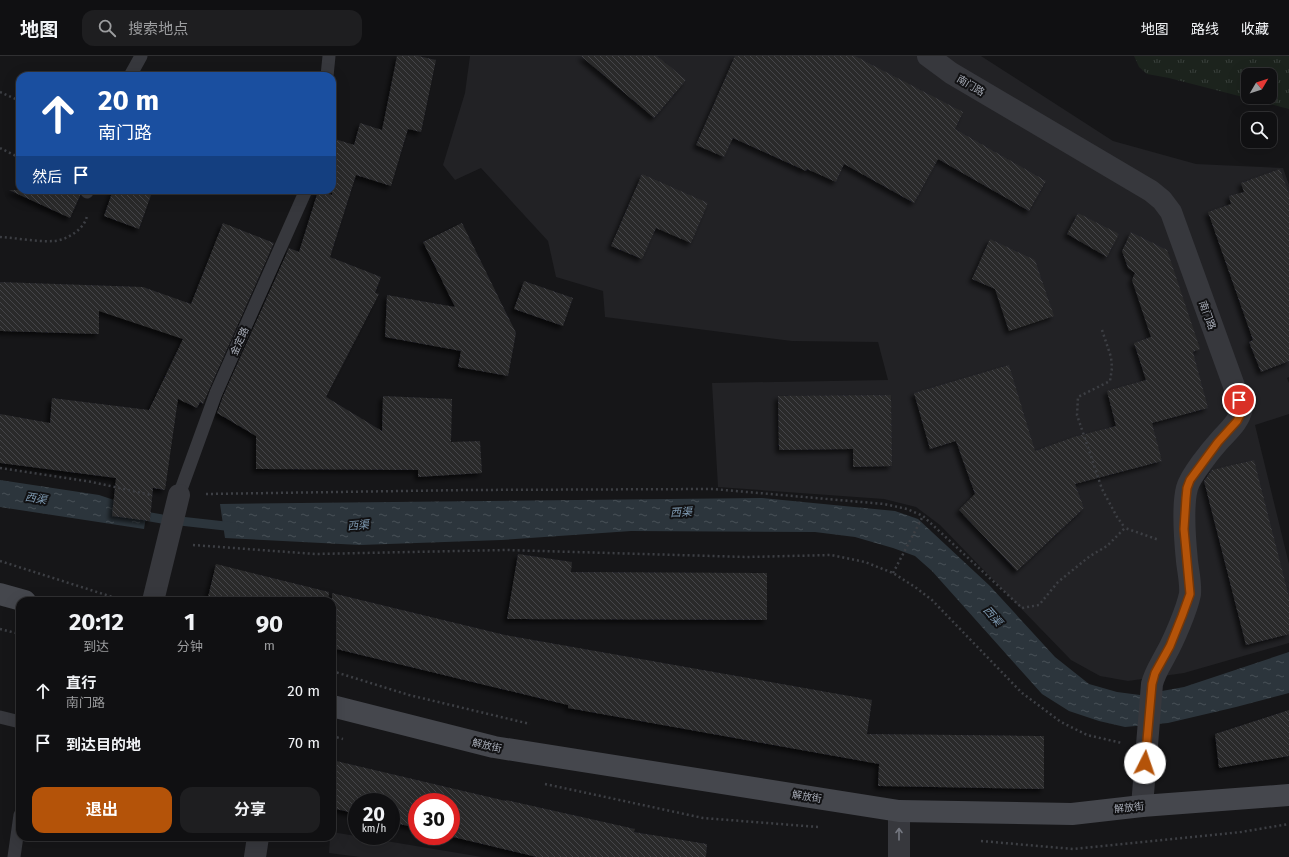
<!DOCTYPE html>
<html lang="zh">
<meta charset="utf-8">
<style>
body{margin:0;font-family:"Fira Sans","Noto Sans SC",sans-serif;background:#1e1e20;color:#f1f3f6;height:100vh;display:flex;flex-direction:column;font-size:15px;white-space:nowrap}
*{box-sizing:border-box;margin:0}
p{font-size:13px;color:#9c9d9f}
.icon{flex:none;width:22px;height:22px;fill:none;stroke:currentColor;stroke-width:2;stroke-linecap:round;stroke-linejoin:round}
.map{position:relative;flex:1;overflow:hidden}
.panel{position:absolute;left:16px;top:541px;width:320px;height:244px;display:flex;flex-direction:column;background:#101012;border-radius:12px;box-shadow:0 4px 16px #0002,0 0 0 1px #303032}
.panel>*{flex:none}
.hud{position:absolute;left:16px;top:16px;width:320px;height:122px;border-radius:12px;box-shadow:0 4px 16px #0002,0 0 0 1px #303032;background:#1a4fa0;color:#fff;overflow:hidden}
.needle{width:26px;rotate:51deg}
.buttons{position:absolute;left:1241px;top:12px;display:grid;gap:8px}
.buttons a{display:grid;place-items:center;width:36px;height:36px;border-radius:8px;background:#101012;box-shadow:0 4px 16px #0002,0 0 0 1px #303032;font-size:20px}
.speed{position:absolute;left:348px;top:737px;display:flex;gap:8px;font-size:20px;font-weight:700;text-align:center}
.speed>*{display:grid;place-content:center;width:52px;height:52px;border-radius:50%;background:#101012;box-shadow:0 4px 16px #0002,0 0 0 1px #303032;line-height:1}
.speed small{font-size:10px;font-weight:400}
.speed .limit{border:6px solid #d22;background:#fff;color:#111}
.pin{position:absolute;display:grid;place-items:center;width:34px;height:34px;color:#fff;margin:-17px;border:2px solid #fff;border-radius:50%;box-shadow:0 1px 4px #0007}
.me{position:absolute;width:44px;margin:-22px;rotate:4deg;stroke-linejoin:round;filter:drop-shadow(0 0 3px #0008)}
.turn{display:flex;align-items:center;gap:14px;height:84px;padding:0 16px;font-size:18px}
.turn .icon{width:52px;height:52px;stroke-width:2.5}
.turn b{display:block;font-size:28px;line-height:34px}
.then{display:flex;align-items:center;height:38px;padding:0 16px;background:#0003;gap:8px;font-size:15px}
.eta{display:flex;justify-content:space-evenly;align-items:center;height:68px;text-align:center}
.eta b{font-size:24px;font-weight:700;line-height:28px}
.primary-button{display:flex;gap:8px;margin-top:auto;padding:8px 16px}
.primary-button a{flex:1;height:46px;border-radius:12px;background:#b45309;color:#fff;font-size:16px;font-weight:700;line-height:46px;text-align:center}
.primary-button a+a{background:#1e1e20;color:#f1f3f6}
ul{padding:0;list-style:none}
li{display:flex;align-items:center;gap:12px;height:52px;padding:0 16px}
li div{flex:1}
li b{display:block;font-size:15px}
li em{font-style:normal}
header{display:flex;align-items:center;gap:24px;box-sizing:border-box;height:56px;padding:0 20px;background:#101012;border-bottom:1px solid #303032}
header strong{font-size:19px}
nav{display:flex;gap:22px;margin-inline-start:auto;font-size:14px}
.search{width:280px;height:36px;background:#1e1e20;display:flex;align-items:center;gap:10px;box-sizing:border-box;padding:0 14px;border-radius:12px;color:#9c9d9f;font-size:15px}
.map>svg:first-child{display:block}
.built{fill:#222225}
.grass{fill:url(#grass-tufts);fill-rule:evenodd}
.water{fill:url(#water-ripples)}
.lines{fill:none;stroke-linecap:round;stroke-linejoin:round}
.stream{stroke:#2c353c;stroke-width:9}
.building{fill:url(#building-back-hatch);filter:url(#shadow)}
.path{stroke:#3d3f44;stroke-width:2.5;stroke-dasharray:2 3;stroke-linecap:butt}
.lane{stroke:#37383d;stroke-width:13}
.street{stroke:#37383d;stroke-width:22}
.secondary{stroke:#45474d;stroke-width:22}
.oneway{stroke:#757881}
.route-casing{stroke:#753606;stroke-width:10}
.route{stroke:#b45309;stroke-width:7}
.labels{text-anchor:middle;stroke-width:4;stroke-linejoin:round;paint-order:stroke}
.street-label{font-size:10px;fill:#a8adb8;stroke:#111113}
.water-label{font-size:11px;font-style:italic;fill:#7f9bb3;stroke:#111113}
</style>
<header>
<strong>地图</strong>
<div class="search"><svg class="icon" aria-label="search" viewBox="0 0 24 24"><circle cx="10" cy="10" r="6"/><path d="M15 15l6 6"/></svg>搜索地点</div>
<nav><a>地图</a><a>路线</a><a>收藏</a></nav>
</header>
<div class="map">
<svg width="1289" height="801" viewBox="0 0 1289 801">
<defs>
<pattern id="grass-tufts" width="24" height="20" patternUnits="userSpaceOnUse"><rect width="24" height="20" fill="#1c231d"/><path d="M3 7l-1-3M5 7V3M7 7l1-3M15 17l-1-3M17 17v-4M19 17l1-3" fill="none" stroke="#3a403c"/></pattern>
<pattern id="water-ripples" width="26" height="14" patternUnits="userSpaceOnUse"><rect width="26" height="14" fill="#2c353c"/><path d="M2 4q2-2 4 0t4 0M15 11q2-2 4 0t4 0" fill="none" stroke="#485056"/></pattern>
<pattern id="building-back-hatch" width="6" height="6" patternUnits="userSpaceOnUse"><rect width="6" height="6" fill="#29292c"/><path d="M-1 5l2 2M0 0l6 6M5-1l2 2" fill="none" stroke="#454548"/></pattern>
<filter id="shadow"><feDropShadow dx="-3.5" dy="3.5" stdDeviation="2" flood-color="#0009"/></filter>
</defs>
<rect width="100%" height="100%" fill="#161618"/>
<g class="built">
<path d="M470,0H981L1113,85L1196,108L1283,112L1289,129V321L1287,322L1289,327V358L1255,369L1289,508V587L1184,617L1128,625L1100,620L1071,604L940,469L916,451L884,443L718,431L712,327L888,324L878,286L792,285L605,261L603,235L556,221L548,185L481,112L455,124L443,109L465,37Z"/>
<path d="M332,776L482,801H360L329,797L330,781H332Z"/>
</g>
<path class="grass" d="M1134,0H1289V53L1169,22L1147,18L1139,11ZM1248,19H1270V41H1248Z"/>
<g class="water">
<path d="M0,424L99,439L147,455L144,473L0,451Z"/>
<path d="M762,442L895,455L918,463L990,530L1055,601L1089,628L1117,636L1140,639L1184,631L1289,596V637L1236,651L1168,667L1125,671L1099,665L1069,655L1042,638L932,515L915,500L893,492L855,481L815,476L631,475L501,484L360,489L225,482L220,448Z"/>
</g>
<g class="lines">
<path class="stream" d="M139,459L162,463L234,471"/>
</g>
<g class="building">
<path d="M397,0H418L436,4L421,76L408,73L391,130L356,119L330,201L381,221L375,237L379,238L326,341L382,375L383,340L452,343L451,386L480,385L482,417L418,421V414L256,413V380L217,357L223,340L289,192L299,196L318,135L332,139V82L354,89L360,67L382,74Z"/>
<path d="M581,0H657L686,24L654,62Z"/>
<path d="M735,0H855L963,56L955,73L1046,125L1029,155L938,103L914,147L844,108L836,126L807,113L806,115L733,82L724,101L696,89Z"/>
<path d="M1280,113L1289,138V305L1261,316L1249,286L1253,284L1208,156L1231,148L1229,140L1244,136L1241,127Z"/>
<path d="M642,118L708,147L691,187L656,172L642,203L611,190Z"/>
<path d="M9,134H79L80,140L70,162Z"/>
<path d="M113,134H139L151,139L139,173L104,160Z"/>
<path d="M1078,157L1119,178L1107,201L1067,178Z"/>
<path d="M223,167L274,187L209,334L203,348L200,346L197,352L178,343L165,434L153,432L150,465L112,460L116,422L0,407V358L50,367L52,342L149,354L183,283L99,255V278L0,275V226L143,231L191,248Z"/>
<path d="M462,167L516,277L508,320L458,311L461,295L385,281L387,239L455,251L423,186Z"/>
<path d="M1131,176L1167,194L1200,293L1193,296L1208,352L1152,367L1162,405L1075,428L1084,452L1017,515L959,454L975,438L956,385L930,393L914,337L1009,309L1035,395L1074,381L1116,370L1107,335L1146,324L1134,287L1151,281L1132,224L1135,217L1128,212L1122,195Z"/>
<path d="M990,183L1035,204L1054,260L1009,275L995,233L972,223Z"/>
<path d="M524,225L573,242L563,270L514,253Z"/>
<path d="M891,339L892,410L853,411V393L779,394L778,340Z"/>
<path d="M1254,404L1289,541V578L1246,589L1204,425L1212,414Z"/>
<path d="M518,498L572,506L571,516L767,517V564L507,563Z"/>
<path d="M216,508L329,536L328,545H207Z"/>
<path d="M332,537L505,579L872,644L867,678L1044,680V733L878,730L879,708L568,652V649L332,592Z"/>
<path d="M1289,654V700L1219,712L1215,678Z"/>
<path d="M332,704L506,745V744L635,773L634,776L707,788L706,801H537L449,780H451V746H417V772L391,766V746H357V758L332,752Z"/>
</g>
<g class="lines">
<g class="path">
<path d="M0,36L20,45"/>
<path d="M0,92L20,102"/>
<path d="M0,181C17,182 36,186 53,185C66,185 87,172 87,158"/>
<path d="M1102,274L1111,301L1112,312L1110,325L1078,341L1077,359L1102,433L1117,461L1125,472"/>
<path d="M0,412L92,426L151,439"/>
<path d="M206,438L467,434L713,433L884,448L907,453L923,460L1022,552L1039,549L1058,526L1090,500L1107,490L1125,472L1159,484"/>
<path d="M193,489L315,498L506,494L747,501L831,499L865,506L893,517L915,531L932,544L1022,637L1061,666L1087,679L1122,687"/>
<path d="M0,505L125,545"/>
<path d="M893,517L923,460"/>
<path d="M0,573L20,578"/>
<path d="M332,615L409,639L530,668"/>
<path d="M332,680L343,683"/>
<path d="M545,728L703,762L818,771"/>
<path d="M981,785L1073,793L1241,776L1289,768"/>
</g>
<g class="lane">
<path d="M130,20L141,0"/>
<path d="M327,20L329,0"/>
<path d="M87,136L88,134"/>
<path d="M179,439L216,337L306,134"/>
<path d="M0,661L20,666"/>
<path d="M14,801L20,759"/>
</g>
<g class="street">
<path d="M928,0L951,17L1151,135L1162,144L1171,156L1242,352C1239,366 1229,374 1220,384C1211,394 1190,420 1187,432C1182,451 1185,485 1187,505C1188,515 1191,527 1190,538C1187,553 1174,584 1166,598C1161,608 1155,616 1152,628L1142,750"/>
<path d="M153,545L179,439"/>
<path d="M255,801L258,781"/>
<path d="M899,801V755"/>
</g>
<g class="secondary">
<path d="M0,538L25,545"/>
<path d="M332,650L494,691L899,755L1072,758L1142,750L1289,739"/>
</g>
</g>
<defs><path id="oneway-shaft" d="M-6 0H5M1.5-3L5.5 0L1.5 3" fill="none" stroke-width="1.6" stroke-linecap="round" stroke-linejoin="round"/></defs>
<use class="oneway" href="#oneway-shaft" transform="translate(899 778) rotate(-90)"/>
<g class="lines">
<g class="route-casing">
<path id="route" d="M1145,707L1152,628L1155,617L1170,590L1182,560L1190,538L1184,473L1186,442L1187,432L1190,424L1218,386L1237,365L1240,359L1242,352L1239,344"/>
</g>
<use href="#route" class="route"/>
</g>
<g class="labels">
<g class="street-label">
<text transform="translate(971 29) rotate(31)" y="4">南门路</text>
<text transform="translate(1208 259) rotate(70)" y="4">南门路</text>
<text transform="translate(239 285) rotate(-66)" y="4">金定路</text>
<text transform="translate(487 689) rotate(13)" y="4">解放街</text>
<text transform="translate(807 740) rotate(9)" y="4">解放街</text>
<text transform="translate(1129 751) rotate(-6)" y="4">解放街</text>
</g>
<g class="water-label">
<text transform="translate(36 442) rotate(9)" y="4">西渠</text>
<text transform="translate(681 456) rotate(-3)" y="4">西渠</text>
<text transform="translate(358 469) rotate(-5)" y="4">西渠</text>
<text transform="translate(993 560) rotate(49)" y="4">西渠</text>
</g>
</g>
</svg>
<div class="buttons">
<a><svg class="needle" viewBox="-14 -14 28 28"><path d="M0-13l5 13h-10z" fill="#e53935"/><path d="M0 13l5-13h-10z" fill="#9c9d9f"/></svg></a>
<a><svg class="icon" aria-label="search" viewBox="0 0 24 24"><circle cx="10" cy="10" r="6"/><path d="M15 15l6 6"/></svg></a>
</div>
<div class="speed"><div>20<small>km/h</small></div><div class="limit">30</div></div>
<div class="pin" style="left:1239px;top:344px;background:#d93025"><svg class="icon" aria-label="arrive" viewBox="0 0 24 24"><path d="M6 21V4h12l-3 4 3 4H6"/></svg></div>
<svg class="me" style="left:1145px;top:707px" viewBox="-20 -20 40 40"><circle r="19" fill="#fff"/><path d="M0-13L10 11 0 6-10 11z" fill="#b45309"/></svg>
<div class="hud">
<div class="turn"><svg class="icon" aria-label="ahead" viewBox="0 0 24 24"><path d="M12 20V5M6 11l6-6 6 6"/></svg><div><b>20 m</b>南门路</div></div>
<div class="then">然后<svg class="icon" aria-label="arrive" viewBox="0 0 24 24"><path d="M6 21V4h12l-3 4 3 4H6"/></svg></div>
</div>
<section class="panel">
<div class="eta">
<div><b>20:12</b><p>到达</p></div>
<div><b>1</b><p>分钟</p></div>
<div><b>90</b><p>m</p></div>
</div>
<ul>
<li><svg class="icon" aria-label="ahead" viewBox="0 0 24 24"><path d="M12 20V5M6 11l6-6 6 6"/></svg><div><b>直行</b><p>南门路</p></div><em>20 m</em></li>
<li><svg class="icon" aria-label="arrive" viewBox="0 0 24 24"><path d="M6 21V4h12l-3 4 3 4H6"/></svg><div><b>到达目的地</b></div><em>70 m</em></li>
</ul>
<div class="primary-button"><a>退出</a><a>分享</a></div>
</section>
</div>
